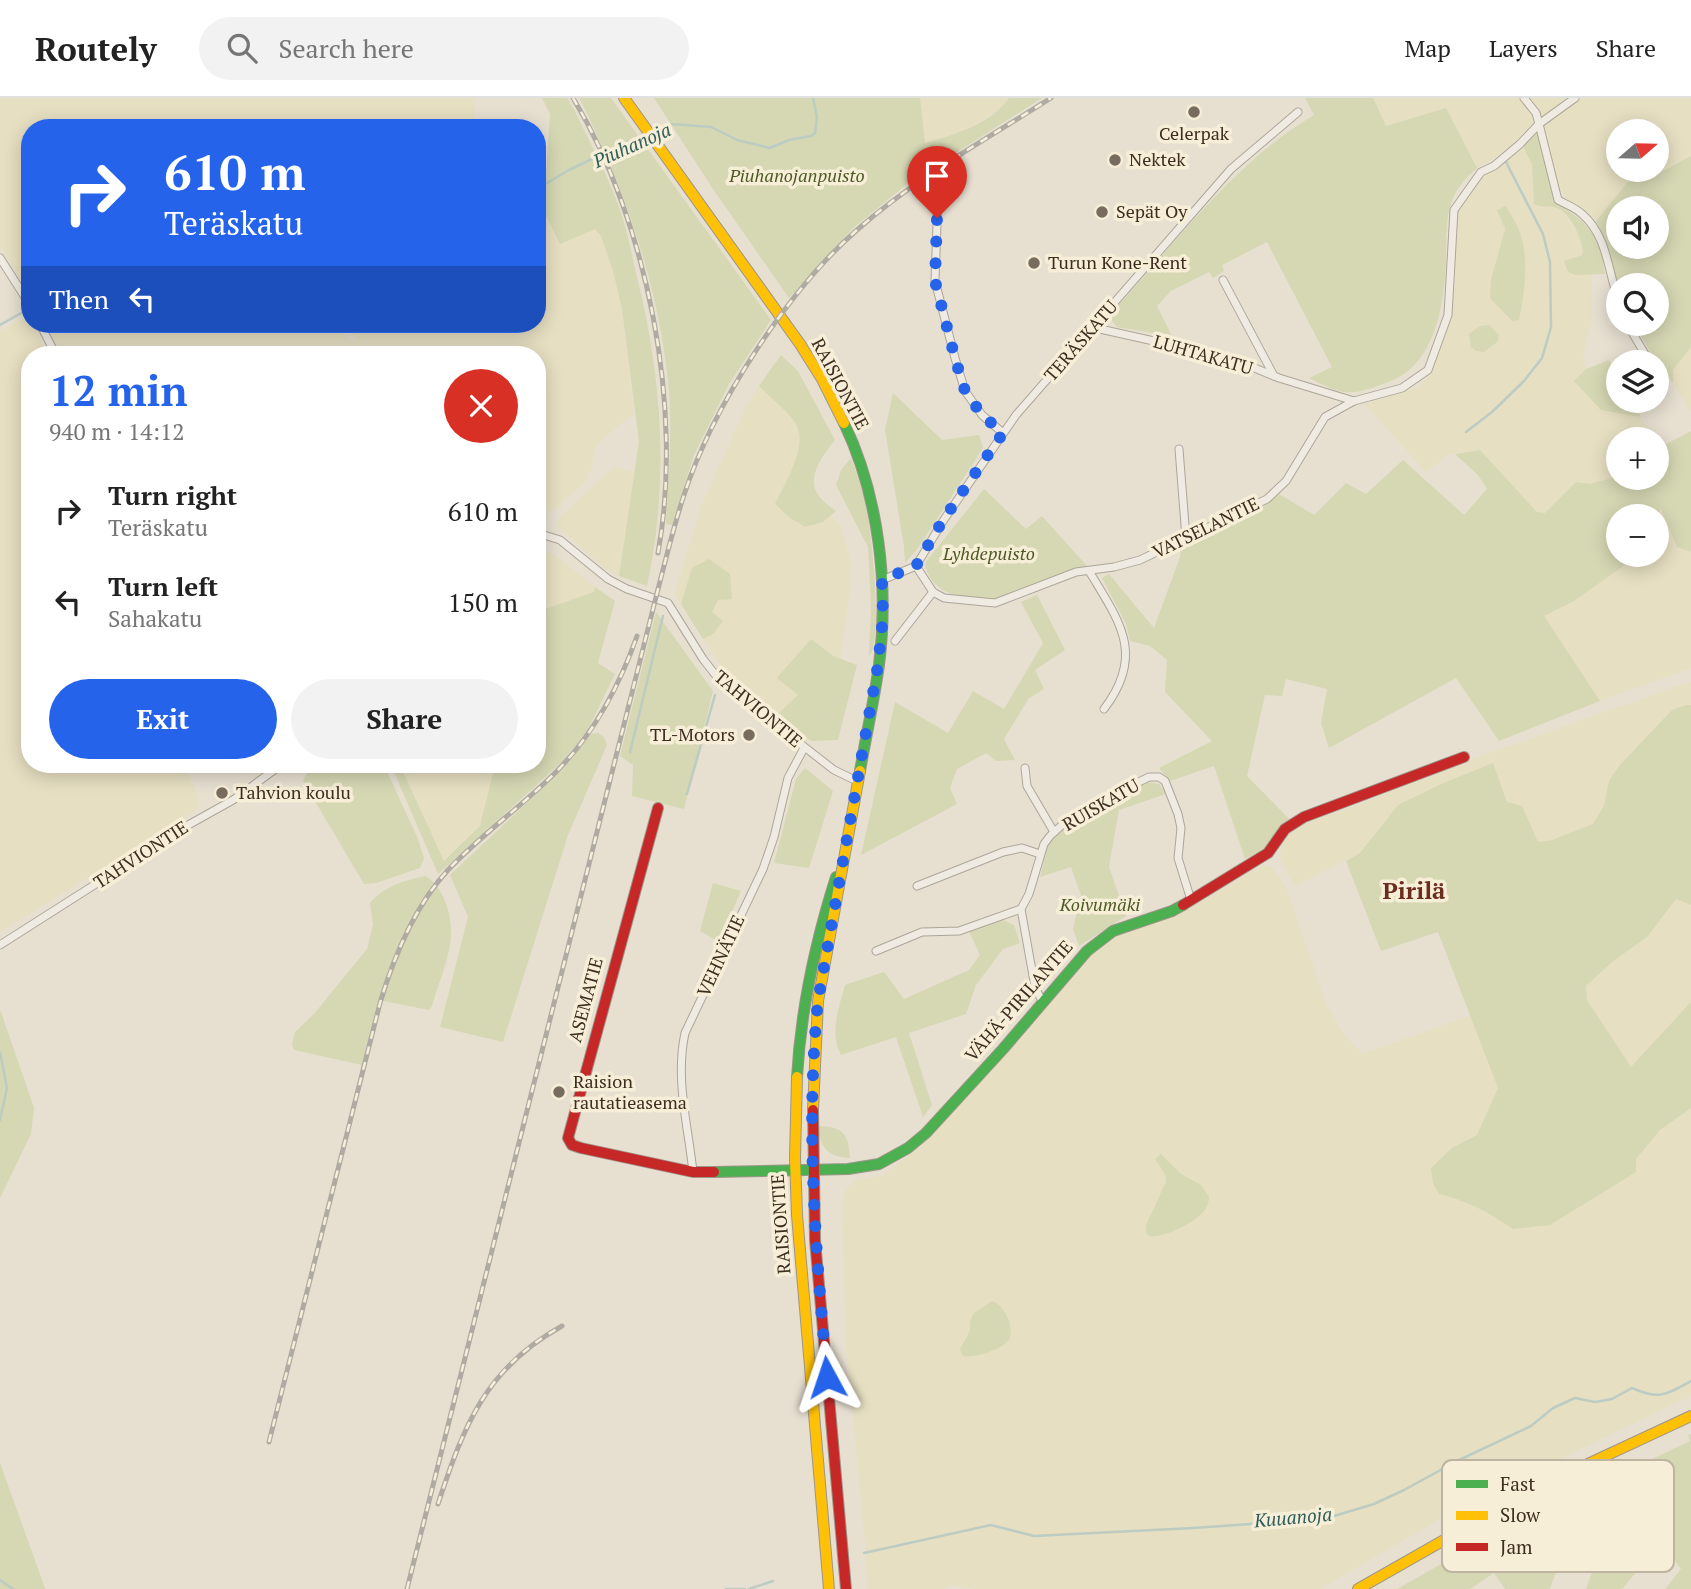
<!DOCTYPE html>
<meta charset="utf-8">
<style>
body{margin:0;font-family:"PT Serif",serif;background:#f2f2f2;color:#222;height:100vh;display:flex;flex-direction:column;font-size:26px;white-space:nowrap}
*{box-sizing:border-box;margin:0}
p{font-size:23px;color:#767676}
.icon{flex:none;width:38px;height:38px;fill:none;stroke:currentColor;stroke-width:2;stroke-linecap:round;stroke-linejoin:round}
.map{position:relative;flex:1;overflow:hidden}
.side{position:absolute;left:21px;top:248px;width:525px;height:427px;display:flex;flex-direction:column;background:#fff;border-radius:28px;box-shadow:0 4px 18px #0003}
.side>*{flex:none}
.hud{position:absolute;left:21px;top:21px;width:525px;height:214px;border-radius:28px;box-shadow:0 4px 18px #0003;background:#2563eb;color:#fff;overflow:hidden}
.needle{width:46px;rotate:70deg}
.fabs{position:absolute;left:1606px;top:21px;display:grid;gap:14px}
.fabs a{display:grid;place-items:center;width:63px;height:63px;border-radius:50%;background:#fff;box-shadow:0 4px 18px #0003;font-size:35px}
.pin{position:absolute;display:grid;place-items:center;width:60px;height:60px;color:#fff;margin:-72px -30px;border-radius:50% 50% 50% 0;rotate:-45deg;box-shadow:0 0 7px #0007}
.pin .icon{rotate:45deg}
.me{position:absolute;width:77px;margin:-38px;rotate:355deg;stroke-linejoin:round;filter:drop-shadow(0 0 5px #0008)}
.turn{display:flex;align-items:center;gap:24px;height:147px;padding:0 28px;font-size:32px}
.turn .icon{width:91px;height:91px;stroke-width:2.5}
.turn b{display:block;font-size:49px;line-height:60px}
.then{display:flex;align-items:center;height:66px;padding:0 28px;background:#0003;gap:14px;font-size:26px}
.round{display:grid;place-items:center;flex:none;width:74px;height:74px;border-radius:37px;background:#f2f2f2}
.overview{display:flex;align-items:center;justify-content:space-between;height:119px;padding:0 28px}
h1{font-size:42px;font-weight:700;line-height:52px;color:#2563eb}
.primary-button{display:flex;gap:14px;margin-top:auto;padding:14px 28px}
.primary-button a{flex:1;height:80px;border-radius:42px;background:#2563eb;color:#fff;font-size:28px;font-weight:700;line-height:80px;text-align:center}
.primary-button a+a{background:#f2f2f2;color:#222}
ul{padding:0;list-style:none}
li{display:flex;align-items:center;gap:21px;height:91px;padding:0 28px}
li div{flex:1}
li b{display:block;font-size:26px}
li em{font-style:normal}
header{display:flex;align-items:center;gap:42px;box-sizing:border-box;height:98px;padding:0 35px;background:#fff;border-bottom:2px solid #e0e0e0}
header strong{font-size:33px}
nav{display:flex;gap:38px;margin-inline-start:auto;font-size:24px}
.search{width:490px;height:63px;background:#f2f2f2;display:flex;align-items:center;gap:18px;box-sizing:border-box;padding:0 24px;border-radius:38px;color:#767676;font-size:26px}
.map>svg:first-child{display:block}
.farmland{fill:#e6dfc2;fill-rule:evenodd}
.green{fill:#d6d7b3;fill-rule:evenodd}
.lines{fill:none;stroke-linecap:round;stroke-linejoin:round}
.stream{stroke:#bcccc2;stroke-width:2.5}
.street-casing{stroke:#ada599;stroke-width:9}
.fast-casing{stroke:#9c958a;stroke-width:12}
.slow-casing{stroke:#9c958a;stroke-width:12}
.jam-casing{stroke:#9c958a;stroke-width:12}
.street{stroke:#efebe3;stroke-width:7}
.fast{stroke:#4caf50;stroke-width:10}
.slow{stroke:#ffc107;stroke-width:10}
.jam{stroke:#c62828;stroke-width:10}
.rail-casing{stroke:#afaaa2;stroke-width:5}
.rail{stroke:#f7eed8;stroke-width:2.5;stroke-dasharray:8;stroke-linecap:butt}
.route{stroke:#2563eb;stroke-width:12;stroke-dasharray:0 21.6}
.poi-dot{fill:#786c5e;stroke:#f7eed8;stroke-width:2.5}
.labels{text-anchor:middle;stroke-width:7;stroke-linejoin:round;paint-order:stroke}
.poi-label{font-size:18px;fill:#3d2e20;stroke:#f7eed8;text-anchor:start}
.park-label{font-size:18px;font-style:italic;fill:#4d5a26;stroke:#f7eed8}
.street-label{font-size:18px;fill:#3d2e20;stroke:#f7eed8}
.water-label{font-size:19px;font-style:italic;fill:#2f5d5a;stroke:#f7eed8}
.district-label{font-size:24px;font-weight:bold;fill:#6b2e1e;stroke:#f7eed8}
.key{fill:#f7eed8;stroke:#bfb4a1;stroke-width:2}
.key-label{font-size:19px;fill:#3d2e20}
</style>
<header>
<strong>Routely</strong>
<div class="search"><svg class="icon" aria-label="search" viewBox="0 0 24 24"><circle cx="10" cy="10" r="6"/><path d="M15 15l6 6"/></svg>Search here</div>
<nav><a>Map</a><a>Layers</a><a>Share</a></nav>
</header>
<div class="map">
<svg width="1691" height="1491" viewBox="0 0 1691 1491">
<rect width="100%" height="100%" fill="#e7e0d1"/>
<g class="farmland">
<path d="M0,0H476L473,30H30L29,196L0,149Z"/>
<path d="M920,0H1009L1003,9L962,34L924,45Z"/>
<path d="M1373,0H1691V58L1654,78L1645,72H1657V33H1619V72H1638L1596,123L1566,101L1558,86L1540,21L1502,56L1477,70L1446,10L1385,28Z"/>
<path d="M1522,47L1532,66L1534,106L1541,110L1551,108L1562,112L1582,143L1584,151L1582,157L1573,159L1564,168L1569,174L1592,177V224L1583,256L1586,271L1574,283L1601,311L1641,319L1652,341H1619V378L1590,386L1575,384L1546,415L1537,414L1480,352L1449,356L1426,374L1365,307L1376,301L1406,291L1418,290L1432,274L1451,219L1455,184L1456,117L1459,107L1476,84ZM1505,108L1521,138L1524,164L1522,205L1519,222L1504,143Z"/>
<path d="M537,100L545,112L595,131L601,138L613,173L622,211L634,316L600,343L593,355L592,370L586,383L549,416L545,409L537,410V257H60L45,226H331L355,244L351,226H537Z"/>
<path d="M23,221L37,234L48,257H30V440L25,449L30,458V667H185L200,704L195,713L0,834V233Z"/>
<path d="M1691,249V314L1673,285V272Z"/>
<path d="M775,264L814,367L813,395L828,416L841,428L851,464L850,494L830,636L805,643L735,589L674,496L702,406L746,308Z"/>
<path d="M614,369L634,374L619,478L607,472L557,428L559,420Z"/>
<path d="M1661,411L1677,449L1691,454V570L1600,603L1543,518L1574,503L1629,464L1635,457H1657L1656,418Z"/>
<path d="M538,454L552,455L595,489L594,494L537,514Z"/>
<path d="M1691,583V607L1672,612L1619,668L1609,683L1604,708L1593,726L1552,742L1538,744L1522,708L1507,704L1493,665L1441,686L1398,707L1360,755L1295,788L1280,761L1281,747L1292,732L1318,720L1359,707L1415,682L1427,681L1439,673Z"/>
<path d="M400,667H495L480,728L443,764Z"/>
<path d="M1262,767L1272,769L1287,791L1326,905L1343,935L1362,956L1466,919H1471L1498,990L1477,1037L1452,1050L1439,1096L1453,1099L1497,1119L1513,1131L1636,1061L1660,1032L1691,1010V1298L1546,1368L1514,1378L1320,1491H974L953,1487L944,1491H867L865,1445L846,1250L842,1108L844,1094L855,1082L882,1078L915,1052L1018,942L1054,894L1101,846L1115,836L1170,819L1199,805ZM1159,1068L1181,1076L1201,1087L1159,1101L1166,1084L1165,1076ZM971,1233L1006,1246L970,1260L964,1241Z"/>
<path d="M1676,800L1691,807V904L1631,970L1587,902L1586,888L1612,864L1647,839Z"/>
</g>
<g class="green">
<path d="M542,0H567L575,13C590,46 609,79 621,115C627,133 631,152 635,171C662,275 670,382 647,488L619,478L639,344L622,211L613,173L601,138L595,131L560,146L537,100L545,93L550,16Z"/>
<path d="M579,0H611L771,222L729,286L694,357L672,427L666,426C669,373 674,319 666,266C656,191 633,117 602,48C594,32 588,15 579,0Z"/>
<path d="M654,0H920L925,45C954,37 991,26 1009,0H1042L907,86L852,131L789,200L713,91Z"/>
<path d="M1305,0H1373L1386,28L1446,10L1477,70C1465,80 1454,93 1450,109C1445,126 1447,145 1446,163C1444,208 1435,269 1386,285C1374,289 1358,296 1344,294C1333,293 1320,285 1309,280L1332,269L1267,144L1222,167L1224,173L1213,180L1209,174L1171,193L1157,208L1172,238L1117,229L1111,221L1115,211C1175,145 1237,62 1314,17Z"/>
<path d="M1537,31L1554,104C1587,123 1600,137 1605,176L1576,177L1568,174L1564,163L1582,157C1586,146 1571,119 1561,112C1552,106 1543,111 1534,106L1532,66L1522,47Z"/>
<path d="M1691,58V249L1673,272V285L1650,254L1634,226H1657V187H1619V192L1613,178L1610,155L1596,123L1638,72H1645L1654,78ZM1619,110H1657V149H1619Z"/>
<path d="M1506,108C1511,117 1518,127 1521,138C1529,163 1524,197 1519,222L1512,223L1490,200L1491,182L1505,131L1497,112Z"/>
<path d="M1489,227L1499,237L1498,243L1484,254L1476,253L1471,249L1469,236L1480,228Z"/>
<path d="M781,257L798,273L835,342C823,357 805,380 819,398C823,404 831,409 836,413L823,424L805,429L789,419L775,406C785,385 811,345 794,323C785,311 771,300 759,288Z"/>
<path d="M1609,262L1619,279V303H1632L1641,319L1601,312L1574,283L1586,271Z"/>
<path d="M893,295L942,342L979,337L983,350L918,450L905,465L904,449L885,332Z"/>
<path d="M1691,333V454L1677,449L1661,411L1656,418H1619V457H1635L1629,464L1574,503L1544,518L1600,603L1499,643L1456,580L1329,650L1321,625L1327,591L1286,581L1282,598L1265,597L1247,678L1289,721L1270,747L1245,761L1214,668L1170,683L1159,670L1212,643L1165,594L1167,562L1150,548L1130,543L1126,526L1102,480L1109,476L1154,530L1180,459L1181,450L1261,411L1279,396L1314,417L1346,385L1366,396L1403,362L1464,417L1487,391L1478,377L1455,356L1480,352L1537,414L1545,415L1576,384L1590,386L1619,378L1657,380V351Z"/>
<path d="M851,360C857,376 862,391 866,407C871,431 884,545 869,558L871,510L868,449L836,387L841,372Z"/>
<path d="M984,391L1026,431L1042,418L1087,468C1059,479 1029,494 1000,500C972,505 929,498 925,465Z"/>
<path d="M709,461L730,476L732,501L718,502L712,514L723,523L714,535L703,541L681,506L692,470Z"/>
<path d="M595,489L615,503L598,565L615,576L587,633L562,664L438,776L391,667H400L444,763L480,728L495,667H537V514L594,494Z"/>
<path d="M1037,497L1065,552L1035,572L1044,591L1029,600L1004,641L1015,662L996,663L986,655L957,671L950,690L957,706L861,757L895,604L948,635L973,593L1004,611L1043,545L1021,504Z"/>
<path d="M656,514L713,593L684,711L632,698L633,667L620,658Z"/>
<path d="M811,541L833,558L857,567L838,642L811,643L779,615L798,597L777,580Z"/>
<path d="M1686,607H1691V807L1676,801L1647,839L1612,864L1586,888L1587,902L1631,969L1691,904V1010L1660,1032L1636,1061V1074L1550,1127L1513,1131C1491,1115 1465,1102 1439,1096L1433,1085L1431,1070L1452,1050L1477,1037L1498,990L1438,834L1381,853L1346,763L1360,755L1398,707L1441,686L1493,665L1507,704L1522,708L1538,744L1552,742L1593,726L1604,708L1609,683L1619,668L1672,612Z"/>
<path d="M598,635L604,639L607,647L568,737L503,944L440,929L468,819L450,777L564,670L591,636Z"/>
<path d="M311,667H384L418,741L424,760L420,770L376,785L364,786L303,683Z"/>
<path d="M805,670L833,693L809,770L774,765L796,681Z"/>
<path d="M1147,684L1159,686L1166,696L1119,712L1109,769L1126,818L1079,848L1073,831L1081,797L1071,769L1040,779C1044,767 1044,754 1050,743C1060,726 1127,695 1147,684Z"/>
<path d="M425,778C443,787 452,817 451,837C450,860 438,886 432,908L429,912L378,902L362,967L294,952L292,946L295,934L314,916L367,851L373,827L370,805C385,788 403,783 425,778Z"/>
<path d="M713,785L741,793L719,844L700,833Z"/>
<path d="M1003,822L1014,827L1020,845L1003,851L976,887L966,916L909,935L932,1007L923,1019L896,939L841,957C829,935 839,910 845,887L884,874L904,901L969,872L980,857L968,831Z"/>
<path d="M0,911L34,1010L31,1036L0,1100Z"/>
<path d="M818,1028C843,1029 848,1034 850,1060C828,1059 820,1050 818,1028Z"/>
<path d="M1161,1056L1181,1076L1201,1087L1209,1099C1209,1102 1208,1107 1206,1110C1199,1123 1163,1141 1149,1138L1146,1134V1127L1166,1084L1165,1076L1155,1061Z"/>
<path d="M992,1203C1004,1207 1015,1229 1009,1241C1005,1251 972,1261 963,1258L960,1251L970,1233V1223L974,1215Z"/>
<path d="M1691,1336V1491H1665L1681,1471L1641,1415L1564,1451L1550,1491H1505L1494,1475L1470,1491H1397L1494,1436L1690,1343L1688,1337Z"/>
<path d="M0,1365L45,1490L46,1491H0Z"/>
<path d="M1649,1447L1653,1454L1622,1491H1586L1592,1474Z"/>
</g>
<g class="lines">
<g class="stream">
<path d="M653,32L671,26L711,29L737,42L770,50L789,42L811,38L815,35L817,19L813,0"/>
<path d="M537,91L569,72L644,36"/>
<path d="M0,227L25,213"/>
<path d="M1466,334L1492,314L1524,283L1542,260L1551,229L1550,164L1543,136L1505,62"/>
<path d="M630,654L663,518"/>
<path d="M687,696L715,597"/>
<path d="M0,954L7,990L0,1022"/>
<path d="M864,1455L991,1427L1034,1438L1193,1430L1295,1423L1334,1418L1374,1406L1404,1392L1457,1363L1531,1328L1553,1310L1575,1300L1595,1304L1612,1301L1632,1290C1659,1302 1666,1297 1691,1283"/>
<path d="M0,1482L13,1491"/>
<path d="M726,1491H745"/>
<path d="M749,1491L773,1483"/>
</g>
<g class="street-casing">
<g id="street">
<path d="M1524,0L1536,15L1539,26L1558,102C1565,106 1576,110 1582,116C1608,138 1608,175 1619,204"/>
<path d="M938,98L935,183L955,260L965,293L982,317L1003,335"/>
<path d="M0,160L30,207"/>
<path d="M1223,182L1274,278"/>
<path d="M40,226L56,257"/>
<path d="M1627,226L1645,256"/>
<path d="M1091,229L1230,260L1279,280L1354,303"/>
<path d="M1179,351L1186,440"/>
<path d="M537,439L544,437L560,442L608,481L627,491L668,505L703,561L721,584L834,672L859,684"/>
<path d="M916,468L933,494L944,500L995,505L1076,474L1114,469L1140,462L1267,401L1286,383L1325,319L1354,303L1402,290L1428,272L1448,217L1454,112L1481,74L1494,68L1520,46L1539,26L1575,0"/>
<path d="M1089,473C1119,523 1146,556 1104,611"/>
<path d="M882,482L916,468L943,423L1016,317L1231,71L1298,14"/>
<path d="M895,543L933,494"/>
<path d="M1025,670L1027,688L1054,734"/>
<path d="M917,788L1003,754L1022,750L1040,756"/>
<path d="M0,847L190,726L233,702L281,667"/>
<path d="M876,853L922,834L959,833L1021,811"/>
<path d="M1042,903L1035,889L1021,811L1029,796L1044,746L1050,738L1063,726L1116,695L1149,679H1159L1165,683L1178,716L1181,730L1178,760L1191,802"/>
<path d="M693,1074C688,1027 675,981 685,935L763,771L774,739L788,680L804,650"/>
</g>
</g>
<g class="fast-casing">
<g id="fast">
<path d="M844,325C879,398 889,488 879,567C874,603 866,638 860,673"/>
<path d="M797,979C801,909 815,845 836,779"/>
<path d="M714,1074L848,1071L879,1066L908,1050L926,1035L1003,951L1087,853L1113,833L1172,813L1183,807"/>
</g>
</g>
<g class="slow-casing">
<g id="slow">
<path d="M624,0L800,246L822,281L844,325"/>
<path d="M797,979L795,1060L797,1117L829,1491"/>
<path d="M813,1012L818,903L860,673"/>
<path d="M1358,1491L1532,1392L1691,1318"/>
</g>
</g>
<g class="jam-casing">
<g id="jam">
<path d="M658,710L568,1040L572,1047L581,1050L693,1074H714"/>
<path d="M1183,807L1268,755L1285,731L1304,719L1464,659"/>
<path d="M813,1012L815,1142L846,1491"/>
</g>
</g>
<use href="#street" class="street"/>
<use href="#fast" class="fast"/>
<use href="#slow" class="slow"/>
<use href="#jam" class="jam"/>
<g class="rail-casing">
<g id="rail">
<path d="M573,0C648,124 684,312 658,455"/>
<path d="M269,1344L380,905C394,858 415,808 448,772C481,737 521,709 555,675C594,636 619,589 637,538"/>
<path d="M438,1406C464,1327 486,1270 562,1228"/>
<path d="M407,1491L656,499C665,465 673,430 684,397C713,308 787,193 857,132C916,80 985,42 1051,0"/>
</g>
</g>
<use href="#rail" class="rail"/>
</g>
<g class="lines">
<path class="route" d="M827,1279C816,1154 805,1029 818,903L878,567L883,519L882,482L916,468L943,422L1003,335L982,317L965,293L955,260L935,183L937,120"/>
</g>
<g class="poi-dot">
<circle cx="1194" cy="14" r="7"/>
<circle cx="1115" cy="62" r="7"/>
<circle cx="1102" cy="114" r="7"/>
<circle cx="1034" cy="165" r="7"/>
<circle cx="749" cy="637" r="7"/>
<circle cx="222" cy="695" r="7"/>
<circle cx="559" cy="994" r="7"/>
</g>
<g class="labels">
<g class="poi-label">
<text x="1194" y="42" text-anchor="middle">Celerpak</text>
<text x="1129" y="68">Nektek</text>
<text x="1116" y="120">Sepät Oy</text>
<text x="1048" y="171">Turun Kone-Rent</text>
<text x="735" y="643" text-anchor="end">TL-Motors</text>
<text x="236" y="701">Tahvion koulu</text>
<text x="573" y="990">Raision<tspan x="573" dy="21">rautatieasema</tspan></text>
</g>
<g class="park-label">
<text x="797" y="84">Piuhanojanpuisto</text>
<text x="989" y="462">Lyhdepuisto</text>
<text x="1100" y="813">Koivumäki</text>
</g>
<g class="street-label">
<text transform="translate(1081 243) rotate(-49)" y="6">TERÄSKATU</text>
<text transform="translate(1203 257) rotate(16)" y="6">LUHTAKATU</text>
<text transform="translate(840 286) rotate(62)" y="6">RAISIONTIE</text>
<text transform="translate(1206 430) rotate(-26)" y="6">VATSELANTIE</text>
<text transform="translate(758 611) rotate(40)" y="6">TAHVIONTIE</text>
<text transform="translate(1101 707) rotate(-30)" y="6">RUISKATU</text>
<text transform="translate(141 757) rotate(-33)" y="6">TAHVIONTIE</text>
<text transform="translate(721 858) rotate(-65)" y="6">VEHNÄTIE</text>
<text transform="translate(586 902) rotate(-75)" y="6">ASEMATIE</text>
<text transform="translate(1019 903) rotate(-49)" y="6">VÄHÄ-PIRILANTIE</text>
<text transform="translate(781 1126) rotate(-94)" y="6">RAISIONTIE</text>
</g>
<g class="water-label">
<text transform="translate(632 47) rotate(-24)" y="7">Piuhanoja</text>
<text transform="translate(1293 1419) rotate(-5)" y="7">Kuuanoja</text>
</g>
<g class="district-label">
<text x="1414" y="801">Pirilä</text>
</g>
</g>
<rect x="1442" y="1362" width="232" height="112" rx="10" class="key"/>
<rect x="1456" y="1382" width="32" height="8" fill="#4caf50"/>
<rect x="1456" y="1413" width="32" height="9" fill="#ffc107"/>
<rect x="1456" y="1445" width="32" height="8" fill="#c62828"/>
<g class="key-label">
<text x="1500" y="1393">Fast</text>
<text x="1500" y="1424">Slow</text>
<text x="1500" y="1456">Jam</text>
</g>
</svg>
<div class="fabs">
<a><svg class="needle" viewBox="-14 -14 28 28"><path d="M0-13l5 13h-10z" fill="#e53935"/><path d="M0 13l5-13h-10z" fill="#767676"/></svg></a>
<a><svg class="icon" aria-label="sound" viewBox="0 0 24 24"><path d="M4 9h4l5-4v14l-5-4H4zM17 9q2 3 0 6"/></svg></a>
<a><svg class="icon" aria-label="search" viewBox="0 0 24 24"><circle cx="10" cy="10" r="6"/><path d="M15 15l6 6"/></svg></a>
<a><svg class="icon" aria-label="layers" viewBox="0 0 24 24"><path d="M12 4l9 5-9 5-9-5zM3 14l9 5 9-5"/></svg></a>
<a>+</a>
<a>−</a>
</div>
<div class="pin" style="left:937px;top:120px;background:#d93025"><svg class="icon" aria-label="arrive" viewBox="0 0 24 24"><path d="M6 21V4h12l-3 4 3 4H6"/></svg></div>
<svg class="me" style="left:827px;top:1279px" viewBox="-20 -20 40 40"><path d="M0-17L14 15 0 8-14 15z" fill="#2563eb" stroke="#fff" stroke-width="4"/></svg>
<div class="hud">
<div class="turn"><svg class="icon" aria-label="right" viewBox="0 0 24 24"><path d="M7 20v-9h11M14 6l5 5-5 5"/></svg><div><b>610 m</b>Teräskatu</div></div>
<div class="then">Then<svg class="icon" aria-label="left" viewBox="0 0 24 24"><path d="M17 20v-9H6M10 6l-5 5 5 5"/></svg></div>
</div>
<section class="side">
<div class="overview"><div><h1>12 min</h1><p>940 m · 14:12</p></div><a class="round" style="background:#d93025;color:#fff"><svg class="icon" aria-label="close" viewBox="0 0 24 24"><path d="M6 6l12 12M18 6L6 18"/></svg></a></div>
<ul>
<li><svg class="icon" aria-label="right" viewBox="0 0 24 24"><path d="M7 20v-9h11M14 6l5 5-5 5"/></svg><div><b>Turn right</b><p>Teräskatu</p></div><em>610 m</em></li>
<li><svg class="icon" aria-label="left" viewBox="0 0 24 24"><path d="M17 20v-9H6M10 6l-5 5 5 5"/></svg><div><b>Turn left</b><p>Sahakatu</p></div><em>150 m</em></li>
</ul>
<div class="primary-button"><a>Exit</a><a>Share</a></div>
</section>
</div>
